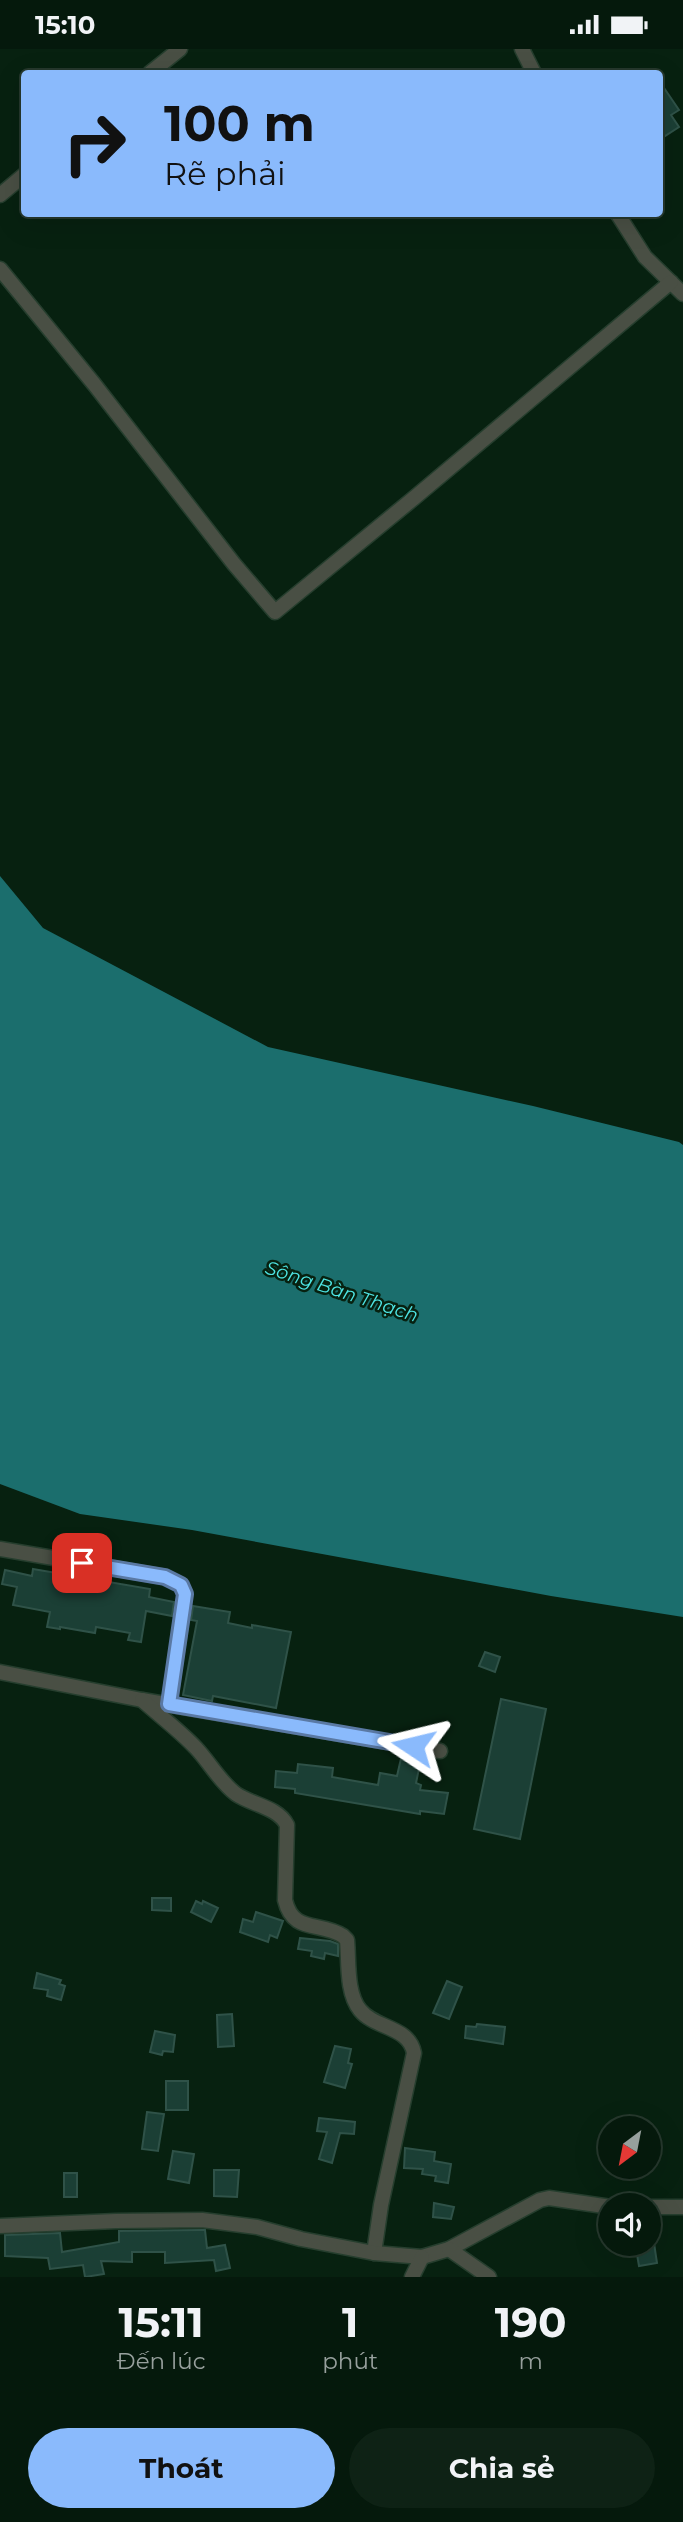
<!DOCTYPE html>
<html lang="vi">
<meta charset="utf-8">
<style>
body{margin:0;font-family:Montserrat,sans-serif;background:#0e2215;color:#f1f3f6;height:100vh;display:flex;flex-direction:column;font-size:26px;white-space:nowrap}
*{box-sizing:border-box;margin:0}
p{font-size:23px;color:#97a09d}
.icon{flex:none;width:38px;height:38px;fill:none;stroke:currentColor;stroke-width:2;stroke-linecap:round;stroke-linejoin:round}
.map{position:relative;height:2228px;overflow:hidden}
.sheet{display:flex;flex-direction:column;background:#05190c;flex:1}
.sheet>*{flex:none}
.top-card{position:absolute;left:21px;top:21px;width:642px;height:147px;border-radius:7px;box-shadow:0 7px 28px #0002,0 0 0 2px #26382d;background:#8abafc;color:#111;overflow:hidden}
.needle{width:46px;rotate:212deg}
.tools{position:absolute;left:598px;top:2067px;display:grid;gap:14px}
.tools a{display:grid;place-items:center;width:63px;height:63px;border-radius:50%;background:#05190c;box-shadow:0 7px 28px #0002,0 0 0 2px #26382d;font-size:35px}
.pin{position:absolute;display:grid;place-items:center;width:60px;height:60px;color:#fff;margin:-30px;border-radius:14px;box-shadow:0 4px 10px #0006}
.me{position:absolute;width:77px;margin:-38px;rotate:280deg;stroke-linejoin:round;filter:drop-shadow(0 0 5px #0008)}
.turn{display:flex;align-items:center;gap:24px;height:147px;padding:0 28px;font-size:32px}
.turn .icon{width:91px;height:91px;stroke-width:2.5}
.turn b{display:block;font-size:49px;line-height:60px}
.eta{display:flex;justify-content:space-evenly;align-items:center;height:119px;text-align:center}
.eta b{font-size:42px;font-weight:700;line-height:49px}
.primary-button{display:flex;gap:14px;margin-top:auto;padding:14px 28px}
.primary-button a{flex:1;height:80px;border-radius:42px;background:#8abafc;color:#111;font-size:28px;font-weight:700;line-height:80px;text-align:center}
.primary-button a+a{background:#0e2215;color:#f1f3f6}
.status{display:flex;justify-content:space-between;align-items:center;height:49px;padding:0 35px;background:#05190c;direction:ltr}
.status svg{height:19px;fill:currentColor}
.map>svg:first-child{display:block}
.water{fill:#1b6e6d}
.building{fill:#1b3f35;stroke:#2f5248;stroke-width:2}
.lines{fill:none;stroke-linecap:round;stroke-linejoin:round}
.street-casing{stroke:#263e2e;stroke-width:17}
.street{stroke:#494f44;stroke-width:14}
.route-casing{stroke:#5a79a4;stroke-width:18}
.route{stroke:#8abafc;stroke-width:12}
.labels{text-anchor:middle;stroke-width:5;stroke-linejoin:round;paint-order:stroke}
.water-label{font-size:19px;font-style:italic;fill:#4ee5e4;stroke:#072110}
</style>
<div class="status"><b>15:10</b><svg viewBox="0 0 49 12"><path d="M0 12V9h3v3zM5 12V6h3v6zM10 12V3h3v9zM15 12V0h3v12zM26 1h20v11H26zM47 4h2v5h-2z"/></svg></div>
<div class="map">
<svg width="683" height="2228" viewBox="0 0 683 2228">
<rect width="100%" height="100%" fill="#072110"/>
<path class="water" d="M0,827L43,879L268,998L533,1057L679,1093L683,1096V1568L551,1547L192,1481L80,1465L0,1435Z"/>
<g class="building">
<path d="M660,33L679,61L671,66L679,78L665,87L660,79Z"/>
<path d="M33,1520L150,1540L149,1548L174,1553L172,1567L146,1562L141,1593L128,1591L130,1584L96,1578L95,1584L60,1578V1580L47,1578L50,1563L13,1556L17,1538L2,1535L5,1521L32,1527Z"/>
<path d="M193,1557L230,1563L228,1574L252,1579V1576L291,1583L276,1659L213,1647L212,1652L183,1646L197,1572L191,1571Z"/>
<path d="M485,1603L500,1608L495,1623L479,1617Z"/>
<path d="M501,1650L546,1660L520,1790L474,1780Z"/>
<path d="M402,1705L421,1710L416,1734L421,1736L420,1741L448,1744L444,1765L420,1762V1765L295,1744V1740L275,1738L276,1722L297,1724L298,1715L333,1719L332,1728L378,1736L380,1724L397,1727Z"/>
<path d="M152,1849H171V1862L152,1861Z"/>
<path d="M196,1852L202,1855L203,1852L218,1859L211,1873L191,1863Z"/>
<path d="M256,1863L283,1872L277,1889L270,1886L268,1893L240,1883L243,1870L253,1873Z"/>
<path d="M300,1889L330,1892L338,1895V1907L325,1904L324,1910L311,1907L312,1902L298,1900Z"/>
<path d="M37,1924L61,1931L59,1935L65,1937L61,1951L47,1947L48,1941L34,1939Z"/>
<path d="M447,1932L462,1938L449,1970L433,1964Z"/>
<path d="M232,1965L234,1997L218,1998L217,1966Z"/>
<path d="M477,1975L505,1978L503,1995L465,1989L466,1977L476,1978Z"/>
<path d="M155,1982L175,1986L173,2003L163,2002L162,2006L150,2003Z"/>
<path d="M335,1997L351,2000L348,2014L352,2015L345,2039L324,2033Z"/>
<rect x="166" y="2032" width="22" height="29"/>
<path d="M147,2063L164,2065L158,2102L142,2100Z"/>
<path d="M319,2069L355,2073L354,2085L340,2084L332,2114L319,2110L327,2083L317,2082Z"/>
<path d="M405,2099L435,2103L434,2112L451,2115L448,2134L435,2132L436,2127L422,2125L423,2120L404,2119Z"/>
<path d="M173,2102L194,2105L189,2134L168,2130Z"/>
<path d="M214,2121H239L237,2148L214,2147Z"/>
<rect x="64" y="2124" width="13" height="24"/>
<path d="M434,2154L454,2158L451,2170L433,2168Z"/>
<path d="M201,2181H205L207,2199L225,2196L230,2219L216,2222L214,2211L165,2214V2203H132V2213L101,2212L104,2225L85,2228L83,2216L50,2220L48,2209L5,2207V2186L60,2184L62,2203L119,2193V2182Z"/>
<path d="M635,2194H654L657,2214L639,2217Z"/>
</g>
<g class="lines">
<g class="street-casing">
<g id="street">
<path d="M522,0L534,24"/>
<path d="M150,24L180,0"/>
<path d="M0,146L24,126"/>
<path d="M617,164L645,208L683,245"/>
<path d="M0,220L94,335L234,515L275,563L414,449L671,233"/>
<path d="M0,1500L165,1528L181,1536L185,1546L169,1655"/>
<path d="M0,1623L142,1651L440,1702"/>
<path d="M142,1651C160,1667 180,1682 196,1699C210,1714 220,1733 236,1745C252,1756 278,1758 287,1776L285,1851C293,1885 319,1872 343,1887L347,1891C349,1912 346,1944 360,1961C375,1980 409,1977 414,2004L381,2156L374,2204"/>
<path d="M649,2158H683"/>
<path d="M0,2177L116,2172L202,2171L257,2178L301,2190L374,2204L422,2208L449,2200L540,2151L549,2149L611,2158"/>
<path d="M449,2200L489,2228"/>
<path d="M412,2228L422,2208"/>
</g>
</g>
<use href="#street" class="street"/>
</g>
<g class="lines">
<g class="route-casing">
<path id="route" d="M82,1514L165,1528L181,1536L185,1545L169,1655L413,1697"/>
</g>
<use href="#route" class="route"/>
</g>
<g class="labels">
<g class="water-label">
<text transform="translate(342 1242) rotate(18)" y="7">Sông Bàn Thạch</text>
</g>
</g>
</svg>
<div class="tools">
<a><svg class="needle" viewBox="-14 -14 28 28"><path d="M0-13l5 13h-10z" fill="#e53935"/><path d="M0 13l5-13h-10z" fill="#97a09d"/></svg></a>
<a><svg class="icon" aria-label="sound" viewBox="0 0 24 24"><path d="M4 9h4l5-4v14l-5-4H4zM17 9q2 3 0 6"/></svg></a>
</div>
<div class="pin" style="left:82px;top:1514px;background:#d93025"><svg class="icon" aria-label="arrive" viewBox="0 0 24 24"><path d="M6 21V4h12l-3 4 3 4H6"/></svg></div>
<svg class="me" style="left:413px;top:1697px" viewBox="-20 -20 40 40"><path d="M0-17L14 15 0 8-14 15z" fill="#8abafc" stroke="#fff" stroke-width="4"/></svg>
<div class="top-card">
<div class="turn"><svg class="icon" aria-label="right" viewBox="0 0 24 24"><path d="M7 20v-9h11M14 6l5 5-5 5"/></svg><div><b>100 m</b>Rẽ phải</div></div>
</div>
</div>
<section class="sheet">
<div class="eta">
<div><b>15:11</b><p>Đến lúc</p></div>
<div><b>1</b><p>phút</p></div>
<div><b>190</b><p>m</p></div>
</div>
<div class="primary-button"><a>Thoát</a><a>Chia sẻ</a></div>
</section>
